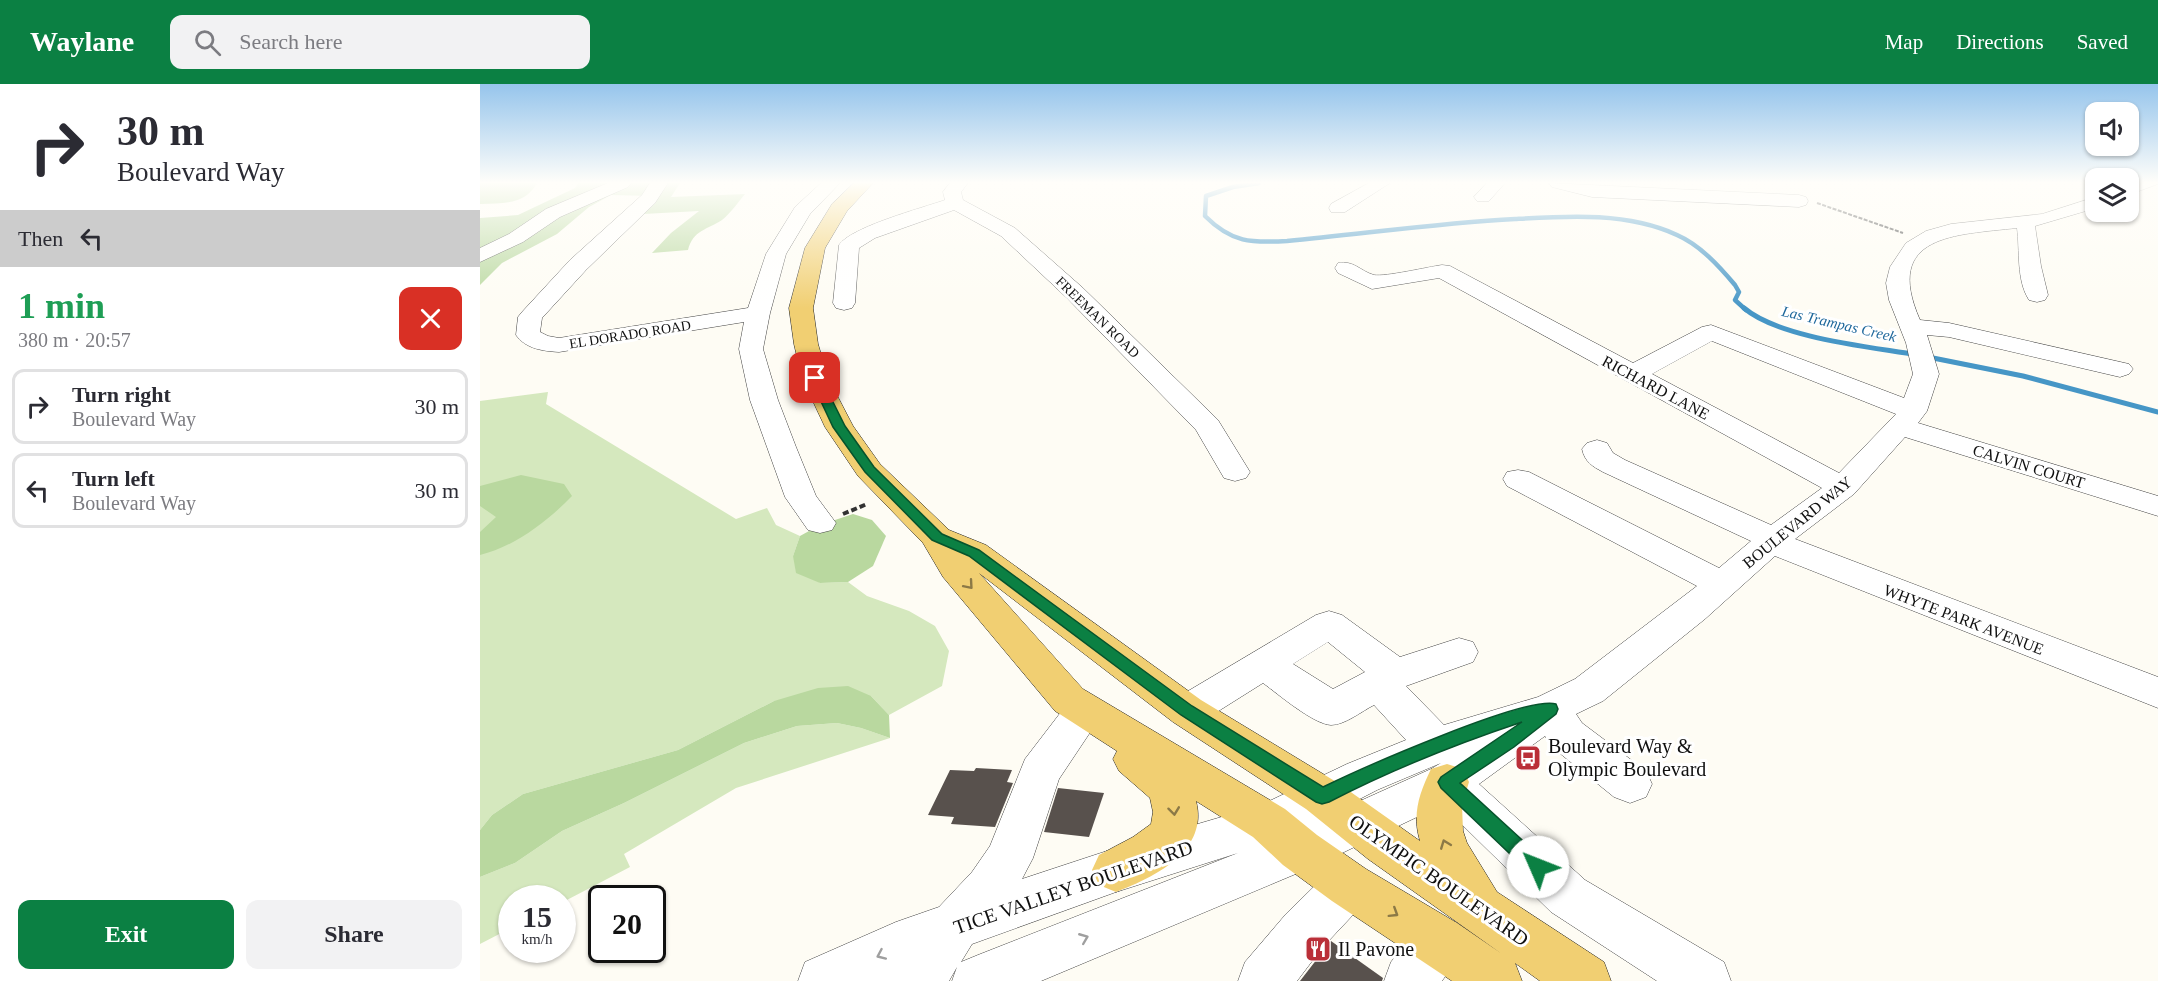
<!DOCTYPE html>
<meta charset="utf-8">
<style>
body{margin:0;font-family:"Times New Roman",serif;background:#f2f2f3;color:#2b2b33;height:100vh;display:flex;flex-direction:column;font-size:22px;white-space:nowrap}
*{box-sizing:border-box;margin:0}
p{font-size:20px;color:#7c7c81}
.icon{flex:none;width:33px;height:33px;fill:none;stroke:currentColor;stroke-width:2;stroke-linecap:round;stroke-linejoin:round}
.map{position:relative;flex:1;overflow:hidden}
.sheet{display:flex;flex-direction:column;background:#fff;width:480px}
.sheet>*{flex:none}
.guide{background:#fff;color:#2b2b33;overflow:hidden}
.controls{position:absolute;left:1605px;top:18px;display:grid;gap:12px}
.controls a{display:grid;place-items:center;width:54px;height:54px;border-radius:12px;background:#fff;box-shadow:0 2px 4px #0004;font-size:30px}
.speed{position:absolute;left:18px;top:801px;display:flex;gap:12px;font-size:30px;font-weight:700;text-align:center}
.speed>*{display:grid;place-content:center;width:78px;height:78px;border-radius:50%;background:#fff;box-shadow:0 2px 4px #0004;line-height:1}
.speed small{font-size:15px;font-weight:400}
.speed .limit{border:3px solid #111;border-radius:9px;background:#fff;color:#111}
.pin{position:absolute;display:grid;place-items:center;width:51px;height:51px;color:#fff;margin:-26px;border-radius:12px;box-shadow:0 3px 9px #0006}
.me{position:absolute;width:66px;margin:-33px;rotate:314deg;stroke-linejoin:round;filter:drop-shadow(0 0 4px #0008)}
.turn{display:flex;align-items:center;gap:21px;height:126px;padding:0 18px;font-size:27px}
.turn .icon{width:78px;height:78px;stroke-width:2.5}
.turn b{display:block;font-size:42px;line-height:51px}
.then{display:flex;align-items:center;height:57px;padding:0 18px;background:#0003;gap:12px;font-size:22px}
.round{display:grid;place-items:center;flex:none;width:63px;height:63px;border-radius:12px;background:#f2f2f3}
.head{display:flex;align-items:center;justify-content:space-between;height:102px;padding:0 18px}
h1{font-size:36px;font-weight:800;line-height:45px;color:#1e9e55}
.button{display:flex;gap:12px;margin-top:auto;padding:12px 18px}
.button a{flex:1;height:69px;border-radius:12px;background:#0b8043;color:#fff;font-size:24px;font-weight:800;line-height:69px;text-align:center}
.button a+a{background:#f2f2f3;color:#2b2b33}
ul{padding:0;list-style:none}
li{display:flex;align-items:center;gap:18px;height:75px;margin:0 12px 9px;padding:0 6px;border:3px solid #e1e1e2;border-radius:12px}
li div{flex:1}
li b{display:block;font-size:22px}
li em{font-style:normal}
header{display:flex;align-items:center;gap:36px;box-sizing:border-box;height:84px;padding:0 30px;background:#0b8043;color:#fff}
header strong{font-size:28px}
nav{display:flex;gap:33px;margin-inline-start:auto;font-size:21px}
.search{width:420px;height:54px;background:#f2f2f3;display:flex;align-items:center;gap:15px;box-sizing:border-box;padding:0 21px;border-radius:12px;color:#7c7c81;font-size:22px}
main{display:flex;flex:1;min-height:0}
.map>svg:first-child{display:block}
.green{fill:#d5e8be}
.forest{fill:#b9d89f}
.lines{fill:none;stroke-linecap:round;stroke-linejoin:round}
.stream-far1{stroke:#4696c6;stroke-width:4.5}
.stream{stroke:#4696c6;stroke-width:5}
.building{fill:#58514d}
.minor-casing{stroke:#434343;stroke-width:1}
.major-casing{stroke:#212121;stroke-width:1}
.path-far1{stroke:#323232;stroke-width:2;stroke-dasharray:4 1.5;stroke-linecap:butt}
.path{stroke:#323232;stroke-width:4;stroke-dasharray:6 3;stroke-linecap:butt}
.minor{fill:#fff;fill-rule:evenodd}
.major{fill:#f1cf72;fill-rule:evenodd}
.oneway{stroke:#8c7946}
.oneway2{stroke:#9f9f9f}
.route{fill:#0b8043;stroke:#07532c;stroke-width:1.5}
.labels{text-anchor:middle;stroke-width:6;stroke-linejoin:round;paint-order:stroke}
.far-street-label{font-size:14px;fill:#101010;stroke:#fff}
.far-water-label{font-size:15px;font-style:italic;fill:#1f689c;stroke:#fff}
.street-label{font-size:16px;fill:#101010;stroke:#fff}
.near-poi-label{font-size:20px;fill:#101010;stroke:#fff;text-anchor:start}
.near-street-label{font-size:20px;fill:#101010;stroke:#fff}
</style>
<header>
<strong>Waylane</strong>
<div class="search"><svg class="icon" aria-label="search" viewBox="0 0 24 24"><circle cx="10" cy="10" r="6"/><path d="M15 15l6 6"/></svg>Search here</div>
<nav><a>Map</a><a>Directions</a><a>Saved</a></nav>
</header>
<main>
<section class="sheet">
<div class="guide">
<div class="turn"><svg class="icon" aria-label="right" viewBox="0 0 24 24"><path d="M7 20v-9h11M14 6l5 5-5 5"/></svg><div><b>30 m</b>Boulevard Way</div></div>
<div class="then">Then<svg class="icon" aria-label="left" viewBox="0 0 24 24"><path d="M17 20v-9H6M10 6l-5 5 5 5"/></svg></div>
</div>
<div class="head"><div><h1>1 min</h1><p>380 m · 20:57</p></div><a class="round" style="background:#d93025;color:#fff"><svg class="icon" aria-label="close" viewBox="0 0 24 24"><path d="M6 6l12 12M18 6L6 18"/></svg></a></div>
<ul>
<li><svg class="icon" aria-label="right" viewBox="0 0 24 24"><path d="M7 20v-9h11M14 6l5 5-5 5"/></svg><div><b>Turn right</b><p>Boulevard Way</p></div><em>30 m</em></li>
<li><svg class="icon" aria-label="left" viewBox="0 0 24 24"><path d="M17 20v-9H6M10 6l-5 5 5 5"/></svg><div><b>Turn left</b><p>Boulevard Way</p></div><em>30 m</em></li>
</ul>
<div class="button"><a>Exit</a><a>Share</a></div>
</section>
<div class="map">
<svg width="1678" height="897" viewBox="0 0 1678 897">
<rect width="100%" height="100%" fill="#fefcf4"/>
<g class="green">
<path d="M68,308L66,320L256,435L287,424L296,441L320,452L313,472L340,499L368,498L387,512L429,527L455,542L469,567L462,602L409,631L391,612L294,617L198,666L43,710L12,731L0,746V317Z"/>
<path d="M357,639L381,644L410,654L256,704L144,770L150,783L83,818L82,814H32L31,844L0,860V793L35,779L82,747L144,719L264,659L317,642Z"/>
</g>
<g class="forest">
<path d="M0,99H57C45,121 23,119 0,120Z"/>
<path d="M98,99H200L191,113L265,110C258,118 251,129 242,136C227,146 213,146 208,166L172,169L191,149L219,127L163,130L175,112L131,111L109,123L77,150L22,179L0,201V134L38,131L95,104Z"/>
<path d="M41,391L84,400L92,412C68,437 34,463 0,471V448L16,433L0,422V402Z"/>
<path d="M373,430L392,436L406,452L393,482L368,498L340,499L316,489L313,472L320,452L340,441Z"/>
<path d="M368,602L391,612L409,631L410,654L381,644L357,639L317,642L264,659L144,719L82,747L35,779L0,793V746L12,731L43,710L198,666L294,617L338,604Z"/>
</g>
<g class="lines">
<path class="stream-far1" d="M779,99L753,103L726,112L725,132C752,159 771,159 807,157C883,150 958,139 1035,135C1088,132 1147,128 1197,151C1220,161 1239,182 1255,201L1259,208L1255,216L1266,226"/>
<g class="stream">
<path d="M1264,224C1299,254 1392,263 1437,271"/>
<path d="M1448,273L1543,292L1678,328"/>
</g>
</g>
<g class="building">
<path d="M496,684L532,686L527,698L533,699L515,743L471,740L474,733L448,731L470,686L494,687Z"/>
<path d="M578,704L624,709L609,753L564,748Z"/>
<path d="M851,857L903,894L902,897H820Z"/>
</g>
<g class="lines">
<g class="minor-casing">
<g id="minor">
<path d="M128,99H151L148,103L80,133L43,158L0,178V164L29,150L66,125Z"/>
<path d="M170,99H188L175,119L106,186L62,234L60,248L68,252L79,254L268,224L286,170L315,123L341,99H360L330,130L306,170L290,229L283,265L298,316L316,363L336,412L356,439L352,446L340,449L328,446L305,413L270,316L259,265L264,238L79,268C63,267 46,265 36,251L38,233L42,228L90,176L162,111Z"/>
<path d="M470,99H488L481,108L483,116L535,144L603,204L738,336L770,388L766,394L755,397L744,394L716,346L587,214L521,152L474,126L395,154L379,164L375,219L372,224L364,226L356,224L353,219L359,161C371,143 442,124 465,116L463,108Z"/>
<path d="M889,99H910L865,128H851L849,124L851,120Z"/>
<path d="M1007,99H1025L1009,117H997L994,113Z"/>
<path d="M1069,99L1319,111L1326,113L1328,117L1326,121L1319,123L1112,113L1072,103Z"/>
<path d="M1653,99H1678V100L1648,111V100Z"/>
<path d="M1616,113V124L1555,142L1561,182L1568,211L1565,216L1557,218L1549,216C1536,196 1540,166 1537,144C1476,151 1402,150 1440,236L1469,239L1649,280L1653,285L1649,290L1640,293L1469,253L1447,251L1459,290L1447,327L1438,339L1678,412V432L1425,353L1374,410L1315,455L1678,593V624L1295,472L1225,535L1123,617L1096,630L1102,639L1166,687L1172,700L1166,713L1150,719L1134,713L1072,663L1065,652L999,700L1105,796L1244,878L1251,897H1177L1071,828L962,721L837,781L561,897H472L477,883L469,897H318L325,878L416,838L459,823L492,788L510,762L545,675L591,615L605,610L619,615L625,626L579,695L553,774L542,795L636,764L779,722L867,680L926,656L894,621C882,627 865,641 851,641C833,640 798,610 783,599L721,638L707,643L693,638L687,627L693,616L836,531L849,527L862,531L920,573L979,554L993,558L998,568L993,578L926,602L964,641L1058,613L1095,595L1217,502L1027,402L1023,395L1027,388L1038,386L1049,388L1239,484L1271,457L1123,388C1112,382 1105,378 1102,365L1107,359L1117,356L1127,359L1133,369L1145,376L1291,441L1342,404L959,194L892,205L858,189L855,184L858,179C874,176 880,187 894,191C905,193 948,183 962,181L970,182L1153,279L1222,243L1231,241L1424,314L1433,290L1426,259L1409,216L1406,199L1410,183L1426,159L1446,147L1471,140L1562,130ZM1232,257L1416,330L1359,389L1172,290ZM848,558L885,588L853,605L813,580ZM961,679L951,685L849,731L897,706ZM758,769L498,871L481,878L492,860L636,808Z"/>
<path d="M869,779L886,785L893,801L886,817L842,864L817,897H758L765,878L806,830L852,785Z"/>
<path d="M959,832L977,839L984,857L977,875L962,897H904L911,878L941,839Z"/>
</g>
</g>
<g class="major-casing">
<path id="major" d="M374,99H393L367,127L345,164L333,224L338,260L348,294L373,342L400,380L469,446L506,461L721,616L858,699L940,757C932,730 939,710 951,685L967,680L983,685L989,698L982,721L983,747L987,759L1017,808L1124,878L1131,897H1060L1035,879L1042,897H972L852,817L803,781L773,753L716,717C729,767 675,793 636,808L619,801L612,786L619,771L653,753L671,740L673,728L670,714L639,687L633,675L637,667L575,627L463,493L443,459L378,392L345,343L322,294L314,260L309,224L325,164L352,120ZM499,489L693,638L826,725L888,775L1022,870L977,839L886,785L837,751L805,725L603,605Z"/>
</g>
<path class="path-far1" d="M1337,119L1423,149"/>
<path class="path" d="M363,430L387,420"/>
<use href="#minor" class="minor"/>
<use href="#major" class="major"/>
</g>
<defs><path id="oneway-chevron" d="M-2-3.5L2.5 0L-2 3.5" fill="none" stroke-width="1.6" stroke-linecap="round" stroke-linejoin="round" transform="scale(1.5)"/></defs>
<g class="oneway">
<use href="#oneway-chevron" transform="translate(489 501) rotate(49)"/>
<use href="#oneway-chevron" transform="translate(694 727) rotate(83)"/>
<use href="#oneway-chevron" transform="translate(965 760) rotate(-111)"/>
<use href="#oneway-chevron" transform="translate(914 829) rotate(32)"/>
</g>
<g class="oneway2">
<use href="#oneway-chevron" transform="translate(604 854) rotate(-22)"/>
<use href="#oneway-chevron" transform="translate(401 871) rotate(156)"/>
</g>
<linearGradient id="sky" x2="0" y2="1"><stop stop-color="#96c5ec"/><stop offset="0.44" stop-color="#fffefa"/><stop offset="1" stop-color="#fffefa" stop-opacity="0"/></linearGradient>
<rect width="1678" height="224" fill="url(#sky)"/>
<path class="route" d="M335,291L341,294L365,342L394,383L462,450L499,466L712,622L843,703C878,686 1046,611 1076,620L1078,625L1076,630L1034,663L980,699L1065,777L1068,783L1065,790L1058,792L1051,790L961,704L958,698L961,693L1042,638C976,660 911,686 849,718L842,720L836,718L701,631L489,472L452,456L385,388L353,343L330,294Z"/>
<defs>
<g id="bus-square" transform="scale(1.35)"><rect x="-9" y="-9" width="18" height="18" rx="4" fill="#ba2f38" stroke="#fff"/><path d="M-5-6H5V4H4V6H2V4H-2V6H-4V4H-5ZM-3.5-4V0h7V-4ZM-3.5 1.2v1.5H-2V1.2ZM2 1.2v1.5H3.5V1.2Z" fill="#fff"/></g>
<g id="restaurant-square" transform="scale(1.35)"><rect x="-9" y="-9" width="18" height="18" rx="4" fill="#ba2f38" stroke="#fff"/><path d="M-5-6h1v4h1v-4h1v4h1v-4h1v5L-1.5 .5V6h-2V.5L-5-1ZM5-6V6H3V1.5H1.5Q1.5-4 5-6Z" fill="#fff"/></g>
</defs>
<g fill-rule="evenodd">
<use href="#bus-square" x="1048" y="674"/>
<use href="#restaurant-square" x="838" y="865"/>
</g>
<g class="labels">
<g class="far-street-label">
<text transform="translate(618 233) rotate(44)" y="5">FREEMAN ROAD</text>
<text transform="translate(150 250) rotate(-9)" y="5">EL DORADO ROAD</text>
</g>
<g class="far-water-label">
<text transform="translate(1359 240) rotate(13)" y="5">Las Trampas Creek</text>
</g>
<g class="street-label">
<text transform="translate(1176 303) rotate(28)" y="6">RICHARD LANE</text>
<text transform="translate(1549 382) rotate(17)" y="6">CALVIN COURT</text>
<text transform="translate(1317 438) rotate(-39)" y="6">BOULEVARD WAY</text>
<text transform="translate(1484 535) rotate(21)" y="6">WHYTE PARK AVENUE</text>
</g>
<g class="near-poi-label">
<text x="1068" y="669">Boulevard Way &amp;<tspan x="1068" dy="23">Olympic Boulevard</tspan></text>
<text x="858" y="872">Il Pavone</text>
</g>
<g class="near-street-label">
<text transform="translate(959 796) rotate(35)" y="7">OLYMPIC BOULEVARD</text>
<text transform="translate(593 803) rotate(-19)" y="7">TICE VALLEY BOULEVARD</text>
</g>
</g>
</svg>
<div class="controls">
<a><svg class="icon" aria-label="sound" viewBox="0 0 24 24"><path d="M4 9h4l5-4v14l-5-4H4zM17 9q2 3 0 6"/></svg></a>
<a><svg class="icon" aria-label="layers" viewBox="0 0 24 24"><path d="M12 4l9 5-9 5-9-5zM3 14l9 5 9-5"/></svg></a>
</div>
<div class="speed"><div>15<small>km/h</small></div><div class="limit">20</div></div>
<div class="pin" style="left:335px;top:294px;background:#d93025"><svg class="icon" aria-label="arrive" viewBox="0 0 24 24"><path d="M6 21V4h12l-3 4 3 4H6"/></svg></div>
<svg class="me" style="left:1058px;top:783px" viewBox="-20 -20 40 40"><circle r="19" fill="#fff"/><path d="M0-13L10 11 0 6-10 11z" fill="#0b8043"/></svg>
</div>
</main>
